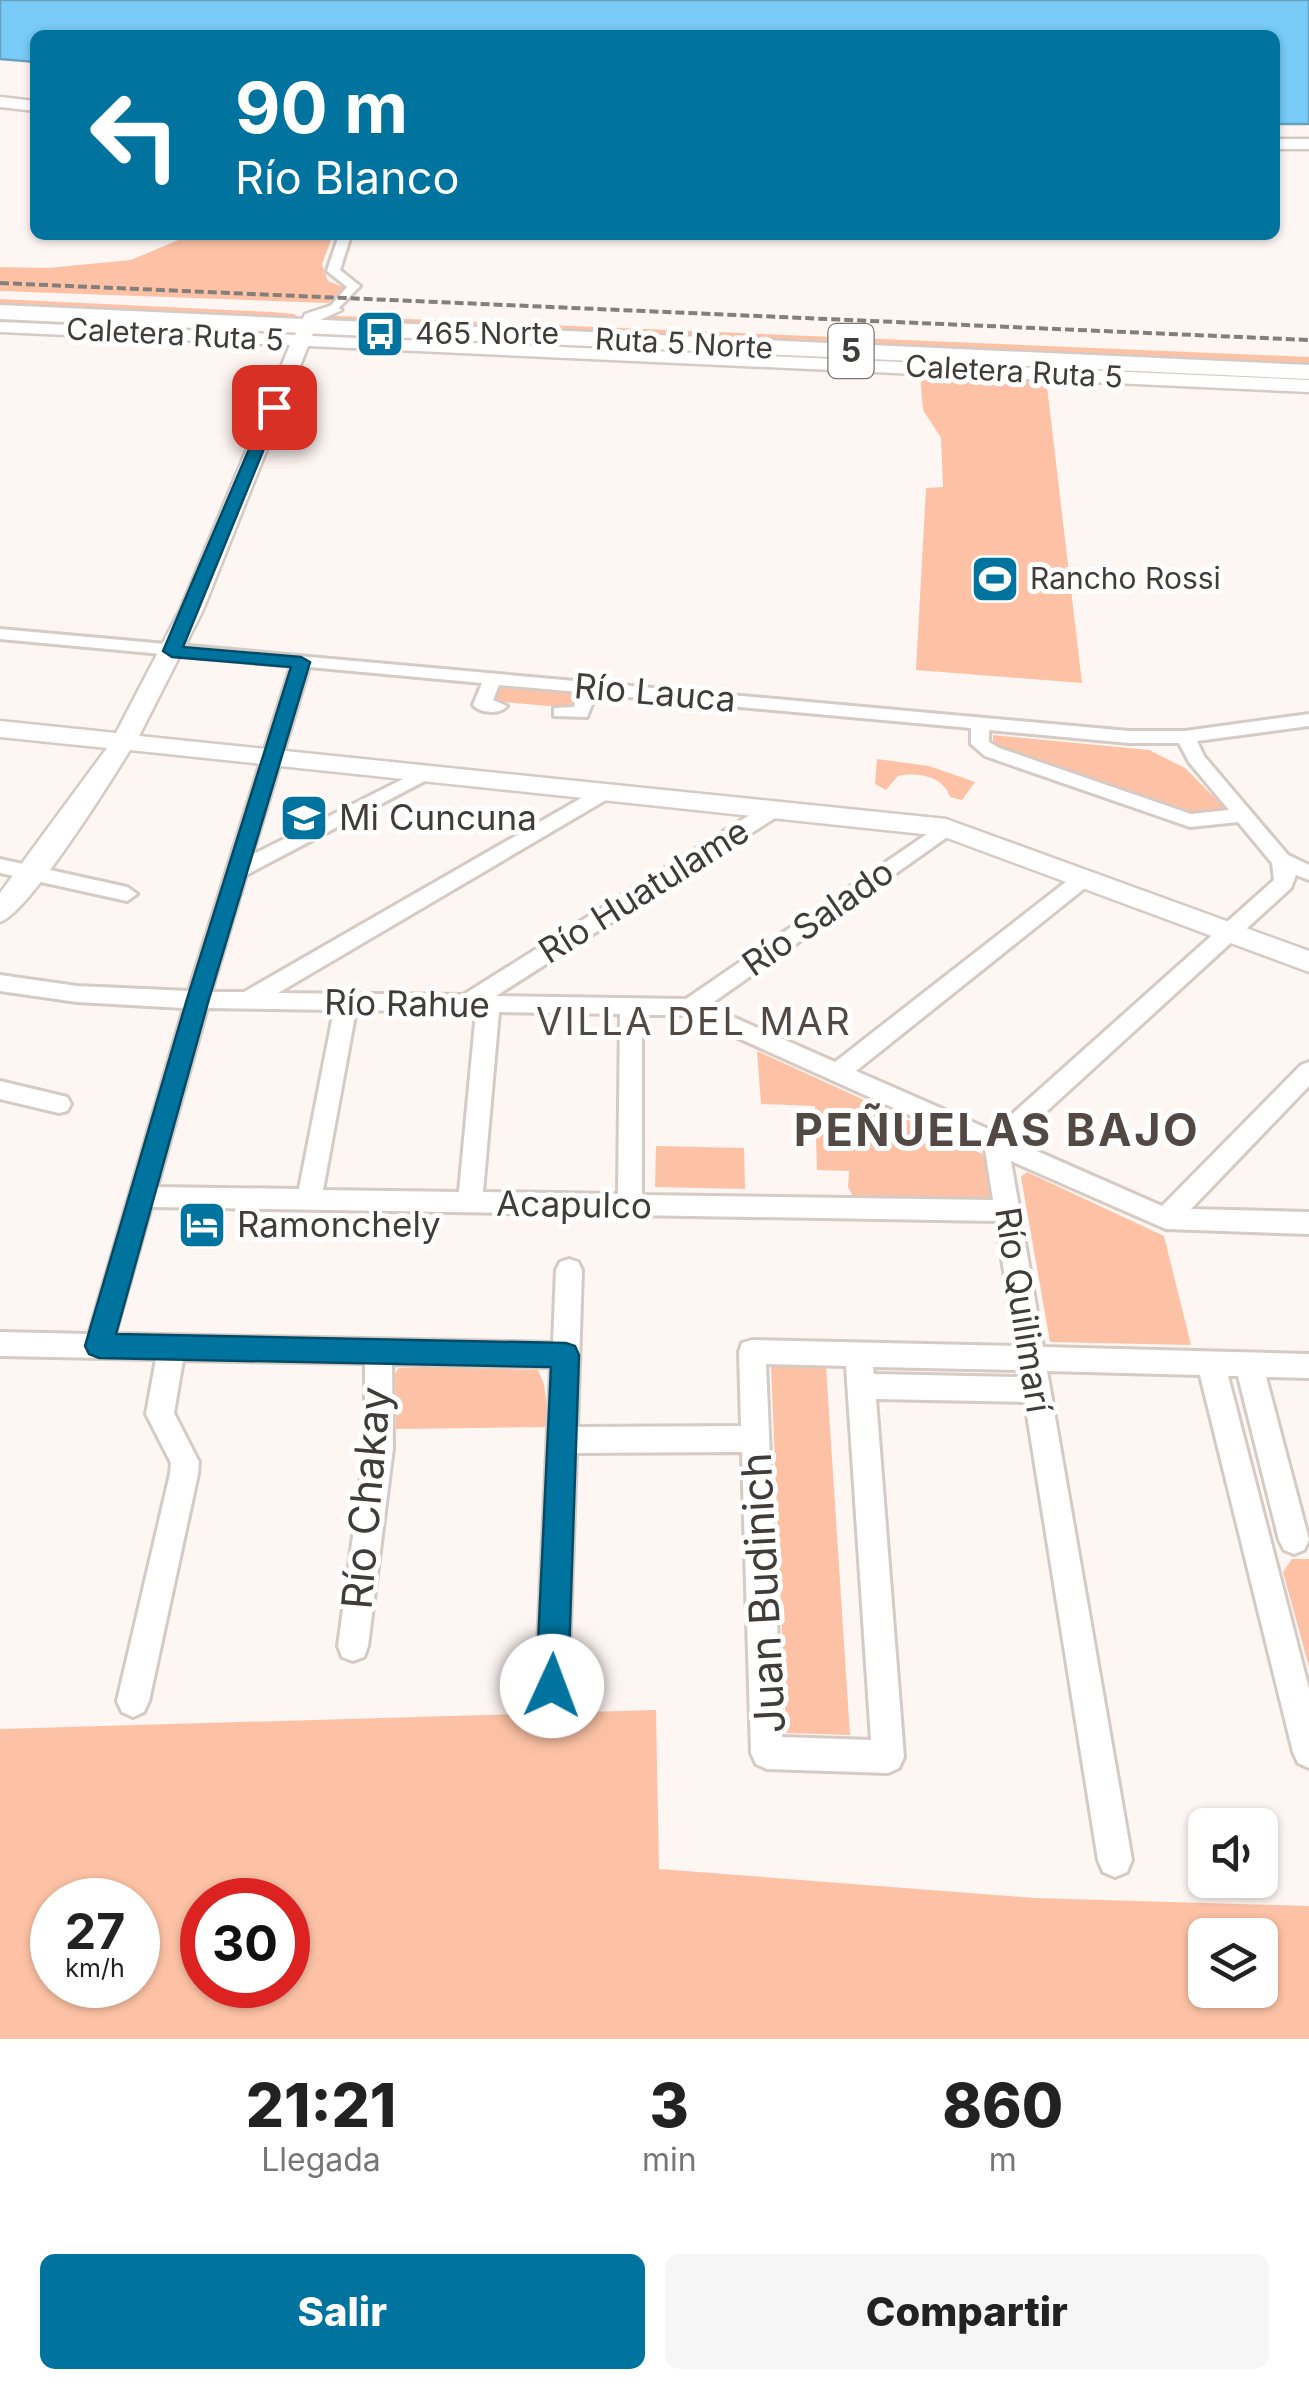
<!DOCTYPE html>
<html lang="es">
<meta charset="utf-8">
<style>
body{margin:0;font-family:Inter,sans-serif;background:#f6f6f6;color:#222;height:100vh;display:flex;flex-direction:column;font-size:38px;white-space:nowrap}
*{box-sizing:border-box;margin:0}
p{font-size:32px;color:#767676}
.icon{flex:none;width:55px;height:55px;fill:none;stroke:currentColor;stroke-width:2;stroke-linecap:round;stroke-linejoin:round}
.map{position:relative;height:2039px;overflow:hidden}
.side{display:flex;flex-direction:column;background:#fff;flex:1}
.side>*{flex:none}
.hud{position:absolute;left:30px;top:30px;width:1250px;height:210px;border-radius:15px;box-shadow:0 2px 8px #0004;background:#00749e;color:#fff;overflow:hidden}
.fabs{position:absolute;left:1188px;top:1808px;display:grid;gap:20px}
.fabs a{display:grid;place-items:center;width:90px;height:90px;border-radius:15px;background:#fff;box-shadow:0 2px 8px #0004;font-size:50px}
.speed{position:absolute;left:30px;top:1878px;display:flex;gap:20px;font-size:50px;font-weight:700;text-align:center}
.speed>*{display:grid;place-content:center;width:130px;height:130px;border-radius:50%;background:#fff;box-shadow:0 2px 8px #0004;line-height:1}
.speed small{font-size:25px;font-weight:400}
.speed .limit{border:15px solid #d22;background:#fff;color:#111}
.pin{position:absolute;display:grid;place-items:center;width:85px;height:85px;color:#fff;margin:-42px;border-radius:20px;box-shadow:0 5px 15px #0006}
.me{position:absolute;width:110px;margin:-55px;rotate:2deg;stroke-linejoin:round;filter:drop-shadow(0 0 8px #0008)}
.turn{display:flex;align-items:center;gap:35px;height:210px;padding:0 40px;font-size:45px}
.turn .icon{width:130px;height:130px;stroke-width:2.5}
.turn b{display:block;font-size:70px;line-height:85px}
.eta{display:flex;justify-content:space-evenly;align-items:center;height:170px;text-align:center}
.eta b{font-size:60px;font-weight:800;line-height:70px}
.cta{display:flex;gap:20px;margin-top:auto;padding:20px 40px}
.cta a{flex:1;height:115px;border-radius:15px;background:#00749e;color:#fff;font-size:40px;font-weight:800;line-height:115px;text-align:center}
.cta a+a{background:#f6f6f6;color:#222}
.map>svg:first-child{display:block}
.green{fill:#fdc2a5;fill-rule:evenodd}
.water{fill:#78ccf7;stroke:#67a1be;stroke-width:2.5}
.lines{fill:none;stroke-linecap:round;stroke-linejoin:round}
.street-casing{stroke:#d5cac4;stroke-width:6}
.secondary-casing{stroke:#d5cac4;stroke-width:5}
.primary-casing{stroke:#d5cac4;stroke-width:5}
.highway-casing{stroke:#d5cac4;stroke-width:5}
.street{fill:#fff;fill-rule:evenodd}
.secondary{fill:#fff;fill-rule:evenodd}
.primary{fill:#fff;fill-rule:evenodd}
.highway{fill:#fff;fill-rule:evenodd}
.rail{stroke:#847f7c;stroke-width:4;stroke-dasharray:9 4;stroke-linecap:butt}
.route{fill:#00749e;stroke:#004b67;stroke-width:2.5}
.labels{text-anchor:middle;stroke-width:10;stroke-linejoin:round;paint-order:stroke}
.far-poi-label{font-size:30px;fill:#403c39;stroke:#fff;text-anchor:start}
.far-street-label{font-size:30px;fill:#403c39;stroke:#fff}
.shield{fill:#fff;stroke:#797674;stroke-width:2.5}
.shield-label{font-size:32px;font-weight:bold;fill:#403c39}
.street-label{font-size:35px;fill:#403c39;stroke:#fff}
.poi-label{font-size:35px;fill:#403c39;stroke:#fff;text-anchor:start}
.neighbourhood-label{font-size:38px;letter-spacing:2.5px;fill:#524944;stroke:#fff}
.near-street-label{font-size:42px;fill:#403c39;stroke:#fff}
.district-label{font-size:45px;font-weight:bold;letter-spacing:2.5px;fill:#524944;stroke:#fff}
</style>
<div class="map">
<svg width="1309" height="2039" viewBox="0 0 1309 2039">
<rect width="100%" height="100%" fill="#fef6f3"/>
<g class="green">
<path d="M182,235H333L322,264L328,281L346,288L328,303L0,291V267L48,268L131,260L183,238Z"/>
<path d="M0,299L272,312L294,314L301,319L0,309Z"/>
<path d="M336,316L1309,357V368L318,320Z"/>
<path d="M920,372L1046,378L1082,683L916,670L926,488L943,487L941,438L923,410Z"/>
<path d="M498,684L578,691L573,708L492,701Z"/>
<path d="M993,735L1149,750L1185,768L1227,810L1197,820L993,748Z"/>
<path d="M877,759L929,766L975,782L962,800L950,797C943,776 918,772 898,776L886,790L875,784Z"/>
<path d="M757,1051L991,1158L995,1196L982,1201L855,1200L848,1187L849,1171L817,1170L815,1106L761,1104Z"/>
<path d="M656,1146L744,1148L745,1189L655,1187Z"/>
<path d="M1027,1172L1164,1236L1191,1345L1050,1342L1021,1177Z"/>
<path d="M771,1365L826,1366L850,1735L786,1733Z"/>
<path d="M424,1367L538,1370L544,1384L549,1427L396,1429L395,1373L399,1368Z"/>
<path d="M1292,1559H1309V1667L1283,1572Z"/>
<path d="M656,1710L659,1869L1035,1898L1309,1906V2039H0V1729ZM138,1900V1985H52V1900ZM202,1900H288V1985H202ZM1205,1935H1260V1990H1205Z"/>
</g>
<path class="water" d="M0,0H1309V124H1275V35H35V62L0,59Z"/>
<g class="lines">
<g class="street-casing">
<g id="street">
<path d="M339,235H351L340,270L360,286L333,314L327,310L347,287L327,271Z"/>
<path d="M0,629L1129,731H1185L1309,714V726L1197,741L1204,756L1288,855L1309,865V880L1296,875L1291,888L1014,1141L1162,1206L1301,1065L1309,1062V1086L1191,1209L1309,1212V1234L1166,1229L1011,1161L1043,1347L1309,1354V1378L1266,1377L1309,1540L1304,1550L1294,1554L1284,1550L1279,1540L1238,1376H1228L1309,1689V1768L1298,1763L1293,1752L1200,1375L1047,1371L1132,1860L1127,1872L1115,1877L1103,1872L1098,1860L1025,1402L876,1399L904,1757L899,1768L888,1773L767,1769L756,1764L751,1753L742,1452L576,1453L568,1686L563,1697L552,1702L541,1697L536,1686L551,1367L392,1364L393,1448L368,1646L364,1657L353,1661L342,1657L338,1646L365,1448V1363L183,1360L174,1413L199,1462L198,1474L149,1701L144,1712L133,1717L122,1712L117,1701L170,1474L171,1463L146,1414L156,1359L0,1356V1332L89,1334L184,1008L77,1002L0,991V975L77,986L189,991L291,666L0,639ZM309,667L482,683L473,705C480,713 500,715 507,706L493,700L499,685L579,692L574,707L554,708V716L587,717L596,694L971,728V744L985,756L1190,827L1238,822L1272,863L1274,880L993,1131L856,1071L1090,884L1093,879L1090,874H1076L835,1062L708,1006L953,833L956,828L953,823L946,821L686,999L496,996L778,816L781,811L778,806H764L463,995L278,993L611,797L614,793L611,789H597L244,992H211L246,875L438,774L435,770H421L252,855ZM989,730L1129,743H1179L1189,762L1229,810L1191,814L999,748L989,742ZM207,1008L334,1010L299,1189L157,1187ZM356,1010L476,1012L459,1192L323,1190ZM499,1012L620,1014L618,1194L483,1192ZM642,1015H687L985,1149L993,1200L642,1195ZM151,1207L996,1221L1016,1346L752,1340L742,1343L739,1352L741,1426L577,1427L582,1270L578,1262L569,1259L560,1262L556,1270L553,1343L115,1334ZM766,1364L846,1366L871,1740L782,1737ZM873,1367L1020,1370L1021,1377L874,1374Z"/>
<path d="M0,859L127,887L137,894L127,901L0,873Z"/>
<path d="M0,1081L67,1097L71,1104L67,1111L59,1113L0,1099Z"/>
</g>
</g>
<g class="secondary-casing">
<path id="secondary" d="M333,305L342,310L318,321L312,336L1309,380V392L308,346L203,610L139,736L946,819L1309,951V972L942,836L130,750C111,781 28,914 0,922V893L107,748L0,737V721L116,733L180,610L290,345L0,332V322L295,335L305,314Z"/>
</g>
<g class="primary-casing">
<g id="primary">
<path d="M0,97L35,101V111L0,107Z"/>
<rect x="1275" y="139" width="34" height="10"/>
</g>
</g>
<g class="highway-casing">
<path id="highway" d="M0,305L1309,365V379L0,319Z"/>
</g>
<use href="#street" class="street"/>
<use href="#secondary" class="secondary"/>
<use href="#primary" class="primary"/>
<use href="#highway" class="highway"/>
<path class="rail" d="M0,283L1309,340"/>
</g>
<path class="route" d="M274,403L281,407L183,647L301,657L310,662L209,999L116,1334L566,1343L575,1346L579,1355L568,1686L564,1698L552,1702L541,1698L536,1686L551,1367L99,1358L89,1354L85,1346L187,999L291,667L172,657L163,651L267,407Z"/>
<defs>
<g id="bus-square" transform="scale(2.5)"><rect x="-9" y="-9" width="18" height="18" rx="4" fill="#00749e" stroke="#fff"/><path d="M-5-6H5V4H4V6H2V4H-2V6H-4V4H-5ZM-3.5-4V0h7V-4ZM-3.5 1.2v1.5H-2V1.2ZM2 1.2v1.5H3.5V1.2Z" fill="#fff"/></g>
<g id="stadium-square" transform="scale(2.5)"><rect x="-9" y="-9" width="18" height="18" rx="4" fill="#00749e" stroke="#fff"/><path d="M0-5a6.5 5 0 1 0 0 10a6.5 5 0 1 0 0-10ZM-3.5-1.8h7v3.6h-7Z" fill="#fff"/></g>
<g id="school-square" transform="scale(2.5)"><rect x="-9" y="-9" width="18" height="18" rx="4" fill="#00749e" stroke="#fff"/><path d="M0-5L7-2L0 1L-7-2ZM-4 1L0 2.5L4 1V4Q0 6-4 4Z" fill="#fff"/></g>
<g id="hotel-square" transform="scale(2.5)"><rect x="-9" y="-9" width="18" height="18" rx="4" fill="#00749e" stroke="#fff"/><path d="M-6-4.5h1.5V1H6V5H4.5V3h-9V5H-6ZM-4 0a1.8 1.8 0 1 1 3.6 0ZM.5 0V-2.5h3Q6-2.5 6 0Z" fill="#fff"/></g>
</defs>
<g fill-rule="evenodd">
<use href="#bus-square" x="380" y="334"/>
<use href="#stadium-square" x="995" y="579"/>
<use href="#school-square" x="304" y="818"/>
<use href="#hotel-square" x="202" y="1225"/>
</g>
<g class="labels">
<g class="far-poi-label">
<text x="415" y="344">465 Norte</text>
<text x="1030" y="589">Rancho Rossi</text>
</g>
<g class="far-street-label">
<text transform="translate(175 335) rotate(3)" y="10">Caletera Ruta 5</text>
<text transform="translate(684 344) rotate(3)" y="10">Ruta 5 Norte</text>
<text transform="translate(1014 372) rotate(3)" y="10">Caletera Ruta 5</text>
</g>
<rect class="shield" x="828.5" y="324" width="45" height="54" rx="8"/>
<g class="shield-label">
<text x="851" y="362">5</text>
</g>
<g class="street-label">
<text transform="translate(655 693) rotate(5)" y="12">Río Lauca</text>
<text transform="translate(644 891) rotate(-32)" y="12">Río Huatulame</text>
<text transform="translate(818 918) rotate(-35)" y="12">Río Salado</text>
<text transform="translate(407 1004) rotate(1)" y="12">Río Rahue</text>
<text transform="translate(574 1205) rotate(1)" y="12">Acapulco</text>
<text transform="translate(1023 1310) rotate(81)" y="12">Río Quilimarí</text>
</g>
<g class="poi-label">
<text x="339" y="830">Mi Cuncuna</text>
<text x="237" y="1237">Ramonchely</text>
</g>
<g class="neighbourhood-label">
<text x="694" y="1035">VILLA DEL MAR</text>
</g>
<g class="near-street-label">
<text transform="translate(366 1498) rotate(-85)" y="15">Río Chakay</text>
<text transform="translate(763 1593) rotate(-93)" y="15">Juan Budinich</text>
</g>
<g class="district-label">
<text x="997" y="1146">PEÑUELAS BAJO</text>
</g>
</g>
</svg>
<div class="fabs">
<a><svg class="icon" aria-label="sound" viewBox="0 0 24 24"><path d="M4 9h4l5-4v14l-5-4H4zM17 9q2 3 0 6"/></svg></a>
<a><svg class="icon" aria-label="layers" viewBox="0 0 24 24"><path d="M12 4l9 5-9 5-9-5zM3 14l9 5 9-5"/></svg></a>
</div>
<div class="speed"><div>27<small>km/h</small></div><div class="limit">30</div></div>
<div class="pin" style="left:274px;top:407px;background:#d93025"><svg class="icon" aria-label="arrive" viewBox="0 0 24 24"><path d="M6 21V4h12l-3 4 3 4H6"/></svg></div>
<svg class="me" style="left:552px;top:1686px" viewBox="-20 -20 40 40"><circle r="19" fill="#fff"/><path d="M0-13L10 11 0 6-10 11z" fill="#00749e"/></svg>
<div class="hud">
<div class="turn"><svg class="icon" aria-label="left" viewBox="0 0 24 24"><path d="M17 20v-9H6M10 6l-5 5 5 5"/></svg><div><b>90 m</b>Río Blanco</div></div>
</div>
</div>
<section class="side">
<div class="eta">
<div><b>21:21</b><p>Llegada</p></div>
<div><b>3</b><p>min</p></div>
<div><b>860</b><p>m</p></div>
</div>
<div class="cta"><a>Salir</a><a>Compartir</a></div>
</section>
